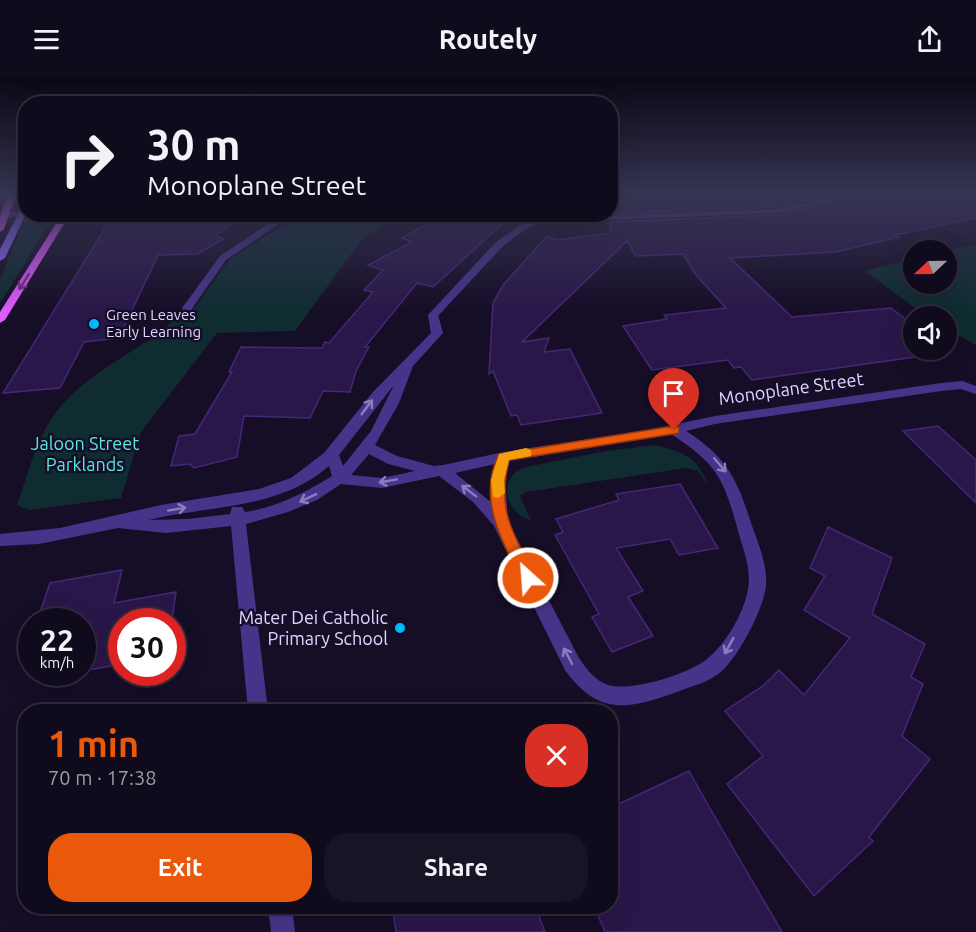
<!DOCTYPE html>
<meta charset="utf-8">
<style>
body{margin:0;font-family:Ubuntu,sans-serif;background:#191326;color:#f1f3f6;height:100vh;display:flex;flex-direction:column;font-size:22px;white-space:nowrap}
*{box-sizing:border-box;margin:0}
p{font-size:20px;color:#9c9aa4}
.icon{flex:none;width:33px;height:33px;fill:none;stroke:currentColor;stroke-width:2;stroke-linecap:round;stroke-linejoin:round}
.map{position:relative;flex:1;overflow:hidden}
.sheet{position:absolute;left:18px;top:626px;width:600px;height:210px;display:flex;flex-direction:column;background:#100a1d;border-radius:24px;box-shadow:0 6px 24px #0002,0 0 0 2px #302b3b}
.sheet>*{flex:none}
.guide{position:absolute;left:18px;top:18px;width:600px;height:126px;border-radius:24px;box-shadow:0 6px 24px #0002,0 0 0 2px #302b3b;background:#100a1d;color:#f1f3f6;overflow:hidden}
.needle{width:39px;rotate:248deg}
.controls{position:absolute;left:903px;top:162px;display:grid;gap:12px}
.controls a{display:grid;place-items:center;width:54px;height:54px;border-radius:50%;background:#100a1d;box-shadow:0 6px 24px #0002,0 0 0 2px #302b3b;font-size:30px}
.speed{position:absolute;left:18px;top:530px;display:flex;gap:12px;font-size:30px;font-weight:700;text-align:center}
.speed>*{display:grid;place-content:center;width:78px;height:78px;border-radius:50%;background:#100a1d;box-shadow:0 6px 24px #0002,0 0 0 2px #302b3b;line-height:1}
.speed small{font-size:15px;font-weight:400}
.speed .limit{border:9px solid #d22;background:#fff;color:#111}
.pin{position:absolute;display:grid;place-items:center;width:51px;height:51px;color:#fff;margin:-62px -26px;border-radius:50% 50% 50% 0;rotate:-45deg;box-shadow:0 0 6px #0007}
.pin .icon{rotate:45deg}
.me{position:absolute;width:66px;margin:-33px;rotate:334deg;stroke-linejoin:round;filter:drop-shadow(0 0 4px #0008)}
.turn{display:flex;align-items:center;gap:21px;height:126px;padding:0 30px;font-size:27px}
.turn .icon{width:78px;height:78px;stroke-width:2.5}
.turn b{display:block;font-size:42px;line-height:51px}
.round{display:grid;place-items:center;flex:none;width:63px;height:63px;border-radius:24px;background:#191326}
.headline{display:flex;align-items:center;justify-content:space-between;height:102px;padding:0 30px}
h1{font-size:36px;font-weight:700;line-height:45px;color:#ea580c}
.cta{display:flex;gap:12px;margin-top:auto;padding:12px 30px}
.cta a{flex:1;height:69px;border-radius:24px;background:#ea580c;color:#fff;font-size:24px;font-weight:700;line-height:69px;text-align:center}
.cta a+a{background:#191326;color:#f1f3f6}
header{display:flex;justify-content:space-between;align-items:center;height:78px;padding:0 30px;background:#100a1d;font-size:27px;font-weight:700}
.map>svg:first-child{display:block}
.green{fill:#0f2c31}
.building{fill:#2a1749;stroke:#452777;stroke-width:1.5}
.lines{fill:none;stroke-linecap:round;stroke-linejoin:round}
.service{fill:#47348a;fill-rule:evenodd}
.minor{fill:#47348a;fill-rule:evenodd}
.secondary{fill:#886aff;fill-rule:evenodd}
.primary{fill:#df5aff;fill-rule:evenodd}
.oneway{stroke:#703088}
.oneway2{stroke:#8c7cbf}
.route{fill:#ea580c;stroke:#983908;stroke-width:1.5}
.slow{fill:#f59e0b}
.poi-dot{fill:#00b7fe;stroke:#160d27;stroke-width:2}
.labels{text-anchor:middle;stroke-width:5;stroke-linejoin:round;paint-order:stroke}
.far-poi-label{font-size:15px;fill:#e0d3ff;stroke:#160d27;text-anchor:start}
.street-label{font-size:18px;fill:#e0d3ff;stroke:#160d27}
.park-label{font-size:18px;fill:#54eadf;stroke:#160d27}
.poi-label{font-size:18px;fill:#e0d3ff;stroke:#160d27;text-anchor:end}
</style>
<header><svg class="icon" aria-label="menu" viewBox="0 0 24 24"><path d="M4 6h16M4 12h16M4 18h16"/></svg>Routely<svg class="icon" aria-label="share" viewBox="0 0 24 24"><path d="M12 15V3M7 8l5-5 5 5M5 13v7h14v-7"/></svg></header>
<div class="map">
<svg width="976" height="854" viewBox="0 0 976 854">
<rect width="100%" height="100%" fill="#160d27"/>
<g class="green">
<path d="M387,136L395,139L362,161L295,253L217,255L141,354L121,420L29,432L17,427C27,399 35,366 51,341C76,304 119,282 155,258C169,249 179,231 195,229L229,182L299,137Z"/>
<path d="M40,137H55L0,225V201L26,139Z"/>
<path d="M976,166V267L947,251L946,238H926L865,193L913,181L914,206H946L947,173Z"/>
<path d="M656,367C685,375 698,379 708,408L698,393L686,390L526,414L520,418L531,442C513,439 498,413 513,397C516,393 522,391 526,389L606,373Z"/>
</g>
<g class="building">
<path d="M610,114H842L777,129L610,136Z"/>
<path d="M873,114H976V140L895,157L899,159L835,174L730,180L792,239L891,230L907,242L914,241V272H931L937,276L752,302L741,289L734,290L728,282L652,292L623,248L667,241L664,237L726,230L696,197L683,176L636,178L627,163L522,264L549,260L544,274L570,271L602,335L521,347L517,337L511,338L493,293L489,296L493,225L504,206L547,158L558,162L610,155V144L777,137Z"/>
<path d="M180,136H245L215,158L224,161L197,176L158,177L119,260L84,264L60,310L3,315L110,142Z"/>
<path d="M446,136H513L433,209L417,205L365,269H369L356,293L350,314L323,313L310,340L244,338L237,379L194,390L190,386L171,388L179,358L195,356L232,294H229L241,269L322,270L325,264L329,265L373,214L364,212L383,192L368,187L412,164L402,160Z"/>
<path d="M938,348L976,382V425L903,353Z"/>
<path d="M680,406L718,470L679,477L670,461L616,470L643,513L628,519L653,558L612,574L592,539L599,536L555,457L563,454L556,441L619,422L616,416Z"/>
<path d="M828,449L892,480L872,536L925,566L911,599L923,606L902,658L930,681L869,759L873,763L814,818L727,706L763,678L725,633L764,607L779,592L804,617L850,560L804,532L825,498L810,490Z"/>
<path d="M122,492L114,525L176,514L172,543H122V586L82,593V543H37L50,505Z"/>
<path d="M689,693L712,734L782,854H605L594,828H610V730Z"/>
<path d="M392,828H535L545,854H396Z"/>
</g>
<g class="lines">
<g class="service">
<path d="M26,133V136L29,137L0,141V135Z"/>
<path d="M433,234L438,237L443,255L437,258L431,255L428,237Z"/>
</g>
<g class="minor">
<path d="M854,114H871L777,135L538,145L526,151L503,168L437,239L428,237L496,164L520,147L534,141L777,131Z"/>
<path d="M283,136H293L226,182L191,232H183L182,230L220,178Z"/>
<path d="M437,252L443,255L413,288L399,325L375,367L397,378L434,388L443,387L504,374L648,352L715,338L941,305L962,303L976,308V316L961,311L941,313L715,346L686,353C725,378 736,398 750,442C757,463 768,486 766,508C763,532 740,576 722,593C710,604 692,608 677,614C629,631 599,639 565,592L494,448L473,424L439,398L382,410L341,406L317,422L288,434L246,446L268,633H248L231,448L166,455L118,450L39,466L0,468V456L60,450L161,427L259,411L291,400L324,375L373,314L433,253ZM394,307L371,353L343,388L339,377ZM671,356C716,386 723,398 737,449C742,469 752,490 748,511C744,535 726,566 707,581C689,596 631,614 608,607C595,603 586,590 579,580L508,444L505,402L510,383ZM369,376L388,386L415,393L382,400L351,397ZM495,386L491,402L492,425L455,395ZM329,388L332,398C305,415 277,429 245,434L242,429H232L230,436L188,441L149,442C209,427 279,432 329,388Z"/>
<path d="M268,828H292L295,854H271Z"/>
</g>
<path class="secondary" d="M23,127H26V136L5,180L0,183V171Z"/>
<g class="primary">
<path d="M9,114H17L4,151L0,154V139Z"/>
<path d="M62,136H70L5,242L0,245V234Z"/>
</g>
</g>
<defs><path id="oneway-shaft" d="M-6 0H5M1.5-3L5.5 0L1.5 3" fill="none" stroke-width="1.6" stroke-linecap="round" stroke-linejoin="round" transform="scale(1.5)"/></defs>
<use class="oneway" href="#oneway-shaft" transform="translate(24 204) rotate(122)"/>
<g class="oneway2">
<use href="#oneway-shaft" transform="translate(367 329) rotate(-53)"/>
<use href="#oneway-shaft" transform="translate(720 387) rotate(49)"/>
<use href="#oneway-shaft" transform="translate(388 403) rotate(170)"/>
<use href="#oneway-shaft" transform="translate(469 413) rotate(-143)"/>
<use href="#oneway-shaft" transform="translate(308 420) rotate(155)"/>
<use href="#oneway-shaft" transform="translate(177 431) rotate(-10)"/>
<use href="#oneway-shaft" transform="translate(729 568) rotate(119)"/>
<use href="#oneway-shaft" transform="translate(568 578) rotate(-118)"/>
</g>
<linearGradient id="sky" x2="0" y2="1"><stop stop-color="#0c0715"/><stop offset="0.49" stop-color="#363552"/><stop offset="1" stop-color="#363552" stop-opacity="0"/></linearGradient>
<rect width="976" height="234" fill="url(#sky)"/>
<path class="route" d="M674,348L679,349V355L509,382C496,435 514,455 536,500L534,505H523C503,464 476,421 499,376Z"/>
<path class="slow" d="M526,370L531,372V378L509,382L504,402L505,415L498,420L493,419L491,402L499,376Z"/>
<g class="poi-dot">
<circle cx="94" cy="246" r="6"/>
<circle cx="400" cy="550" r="6"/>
</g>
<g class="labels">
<g class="far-poi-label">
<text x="106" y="242">Green Leaves<tspan x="106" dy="17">Early Learning</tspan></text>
</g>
<g class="street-label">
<text transform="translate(791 311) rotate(-8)" y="6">Monoplane Street</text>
</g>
<g class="park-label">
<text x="85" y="372">Jaloon Street<tspan x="85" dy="21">Parklands</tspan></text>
</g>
<g class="poi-label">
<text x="388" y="546">Mater Dei Catholic<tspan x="388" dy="21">Primary School</tspan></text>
</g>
</g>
</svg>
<div class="controls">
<a><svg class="needle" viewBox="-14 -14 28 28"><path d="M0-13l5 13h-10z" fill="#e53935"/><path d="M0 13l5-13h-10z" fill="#9c9aa4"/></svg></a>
<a><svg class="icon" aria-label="sound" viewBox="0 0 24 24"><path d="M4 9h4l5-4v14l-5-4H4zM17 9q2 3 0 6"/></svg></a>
</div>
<div class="speed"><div>22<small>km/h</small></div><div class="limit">30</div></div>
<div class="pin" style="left:674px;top:352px;background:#d93025"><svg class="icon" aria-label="arrive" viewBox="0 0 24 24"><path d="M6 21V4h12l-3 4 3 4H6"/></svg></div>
<svg class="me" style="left:528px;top:500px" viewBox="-20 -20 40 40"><circle r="17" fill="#ea580c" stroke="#fff" stroke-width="3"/><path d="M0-11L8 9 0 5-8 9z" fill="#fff"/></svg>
<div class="guide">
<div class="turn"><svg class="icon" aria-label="right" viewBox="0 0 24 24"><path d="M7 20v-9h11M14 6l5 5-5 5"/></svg><div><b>30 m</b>Monoplane Street</div></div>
</div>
<section class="sheet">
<div class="headline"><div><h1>1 min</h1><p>70 m · 17:38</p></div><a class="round" style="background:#d93025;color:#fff"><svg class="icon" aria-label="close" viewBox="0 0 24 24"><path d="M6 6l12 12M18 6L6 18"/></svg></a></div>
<div class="cta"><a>Exit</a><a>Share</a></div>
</section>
</div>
